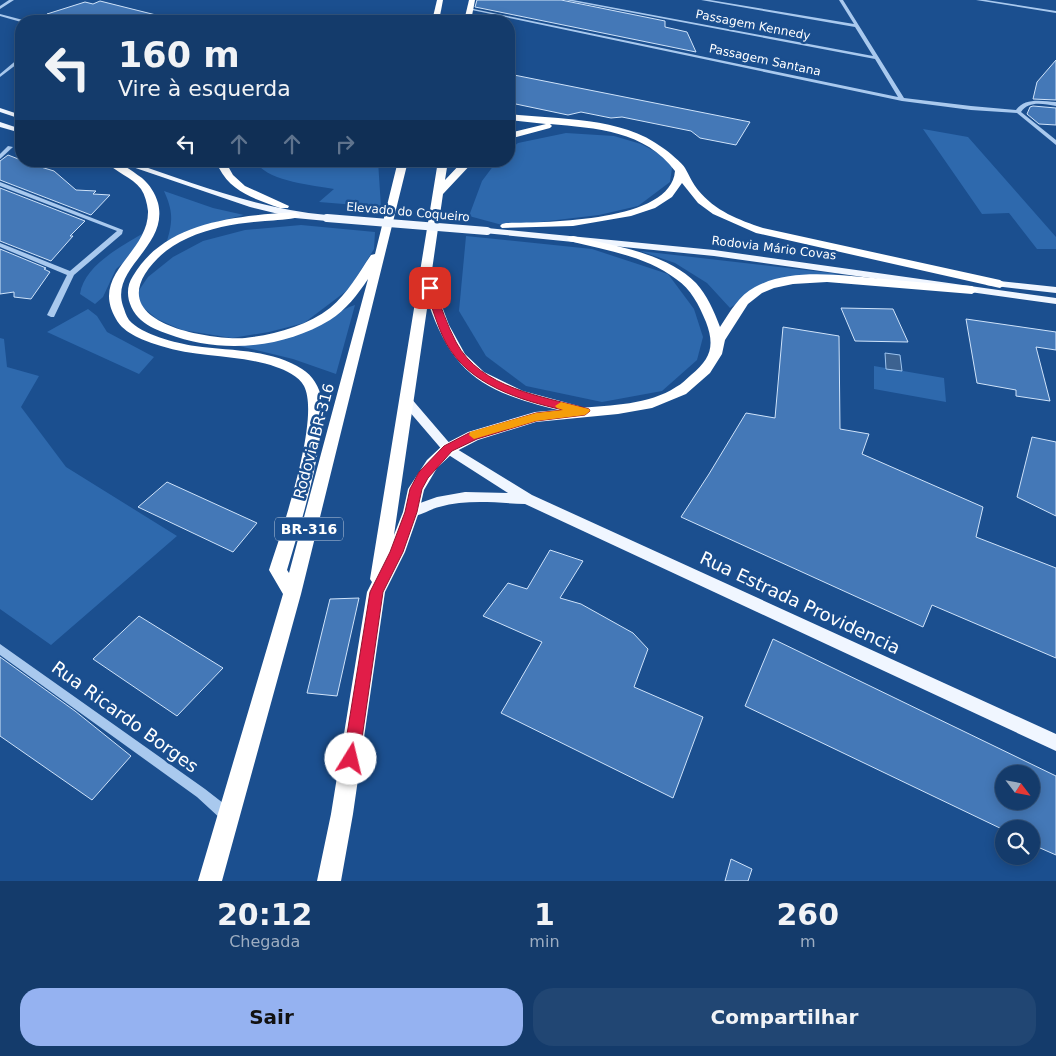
<!DOCTYPE html>
<html lang="pt">
<meta charset="utf-8">
<style>
body{margin:0;font-family:"DejaVu Sans",sans-serif;background:#214673;color:#f1f3f6;height:100vh;display:flex;flex-direction:column;font-size:19px;white-space:nowrap}
*{box-sizing:border-box;margin:0}
p{font-size:16px;color:#9dadc1}
.icon{flex:none;width:28px;height:28px;fill:none;stroke:currentColor;stroke-width:2;stroke-linecap:round;stroke-linejoin:round}
.map{position:relative;height:881px;overflow:hidden}
.drawer{display:flex;flex-direction:column;background:#143b6b;flex:1}
.drawer>*{flex:none}
.guide{position:absolute;left:15px;top:15px;width:500px;height:152px;border-radius:20px;box-shadow:0 2px 12px #0003,0 0 0 1px #33557e;background:#143b6b;color:#f1f3f6;overflow:hidden}
.needle{width:32px;rotate:122deg}
.controls{position:absolute;left:995px;top:765px;display:grid;gap:10px}
.controls a{display:grid;place-items:center;width:45px;height:45px;border-radius:50%;background:#143b6b;box-shadow:0 2px 12px #0003,0 0 0 1px #33557e;font-size:25px}
.pin{position:absolute;display:grid;place-items:center;width:42px;height:42px;color:#fff;margin:-21px;border-radius:10px;box-shadow:0 2px 8px #0006}
.me{position:absolute;width:55px;margin:-28px;rotate:9deg;stroke-linejoin:round;filter:drop-shadow(0 0 4px #0008)}
.turn{display:flex;align-items:center;gap:18px;height:105px;padding:0 20px;font-size:22px}
.turn .icon{width:65px;height:65px;stroke-width:2.5}
.turn b{display:block;font-size:35px;line-height:42px}
.lanes{display:flex;align-items:center;height:48px;padding:0 20px;background:#0003;justify-content:center;gap:25px;direction:ltr}
.lanes .off{opacity:.35}
.eta{display:flex;justify-content:space-evenly;align-items:center;height:85px;text-align:center}
.eta b{font-size:30px;font-weight:700;line-height:35px}
.button{display:flex;gap:10px;margin-top:auto;padding:10px 20px}
.button a{flex:1;height:58px;border-radius:20px;background:#95b2f1;color:#111;font-size:20px;font-weight:700;line-height:58px;text-align:center}
.button a+a{background:#214673;color:#f1f3f6}
.map>svg:first-child{display:block}
.green{fill:#2e69ad}
.water{fill:#3c6290;stroke:#9cc4f0}
.building{fill:#4478b7;stroke:#cfe3fa;fill-rule:evenodd}
.lines{fill:none;stroke-linecap:round;stroke-linejoin:round}
.minor{fill:#a9c9ee;fill-rule:evenodd}
.major{fill:#f0f6ff;fill-rule:evenodd}
.highway{fill:#fff;fill-rule:evenodd}
.major-bridge{stroke:#f0f6ff;stroke-width:8}
.route{fill:#e11d48;stroke:#92132f}
.slow{fill:#f59e0b}
.labels{text-anchor:middle;stroke-width:5;stroke-linejoin:round;paint-order:stroke}
.far-street-label{font-size:12px;fill:#fff;stroke:#1b4f8f}
.shield{fill:#1b4f8f;stroke:#bbcadd;stroke-width:1}
.shield-label{font-size:14px;font-weight:bold;fill:#fff}
.street-label{font-size:15px;fill:#fff;stroke:#1b4f8f}
.near-street-label{font-size:18px;fill:#fff;stroke:#1b4f8f}
</style>
<div class="map">
<svg width="1056" height="881" viewBox="0 0 1056 881">
<rect width="100%" height="100%" fill="#1b4f8f"/>
<g class="green">
<path d="M923,129L968,137L1056,237V249H1037L1009,213L982,214Z"/>
<path d="M566,133L614,136L641,144L673,161L670,182L638,206L599,215L506,226L469,216L482,181L497,161H509V150L518,143Z"/>
<path d="M258,161H378L381,207L319,202L334,189C312,185 272,182 257,164Z"/>
<path d="M164,191L213,208L244,215L208,224L167,241C173,221 173,211 164,191Z"/>
<path d="M301,225L375,232L374,249L349,289L304,323L269,332L232,338L182,330L157,319L133,299L148,277L173,257L203,241L245,230Z"/>
<path d="M142,234L137,251L116,269L103,297L95,304L80,294C84,266 120,247 142,234Z"/>
<path d="M466,236L592,249L668,274L694,309L703,337L697,360L662,391L602,402L526,386L486,356L459,311Z"/>
<path d="M640,251L839,274L767,283L730,308L707,283L675,263Z"/>
<path d="M355,305L336,374L293,359L239,346C269,341 290,337 318,325C331,319 341,309 355,305Z"/>
<path d="M88,309L97,316L107,332L154,357L139,374L47,332Z"/>
<path d="M0,338L4,339L7,367L39,376L21,407L66,467L177,536L51,645L0,609Z"/>
<path d="M874,366L944,378L946,402L874,389Z"/>
</g>
<path class="water" d="M885,353L900,355L902,371L886,369Z"/>
<g class="building">
<path d="M477,0H561L665,21V27L687,32L696,52L475,7Z"/>
<path d="M100,1L156,15L155,21H76L47,14L85,2L93,4Z"/>
<path d="M1056,60V100L1033,99L1037,82Z"/>
<path d="M509,74L750,122L736,145L700,138L691,131L622,117L611,118L581,112L568,115L511,103L509,97Z"/>
<path d="M1033,106L1056,108V125L1039,124L1027,114L1030,107Z"/>
<path d="M8,155L21,160V161L54,171L76,190L96,191L93,194L110,195L91,215L0,180V161Z"/>
<path d="M0,188L85,221L70,236H73L51,261L0,241Z"/>
<path d="M0,249L46,268L44,269L50,272L31,299L14,297V292L0,294Z"/>
<path d="M841,308L893,309L908,342L855,341Z"/>
<path d="M966,319L1056,332V350L1036,347L1050,401L1016,396V390L977,383Z"/>
<path d="M783,327L839,336L840,429L869,434L862,454L983,507L976,537L1056,568V658L932,605L923,627L681,517L709,474L746,413L775,418Z"/>
<path d="M1032,437L1056,442V516L1017,497Z"/>
<path d="M167,482L257,523L233,552L138,507Z"/>
<path d="M550,550L583,561L560,598L581,604L633,633L648,649L634,687L703,717L673,798L501,713L542,642L483,616L508,583L527,589Z"/>
<path d="M359,598L337,696L307,693L330,599Z"/>
<path d="M139,616L223,668L177,716L93,659Z"/>
<path d="M773,639L1056,776V855L1031,844V829H1004V830L745,706ZM1004,774H1031V801H1004Z"/>
<path d="M0,657L75,711L131,756L92,800L0,736Z"/>
<path d="M731,859L752,869L748,881H725Z"/>
</g>
<g class="lines">
<g class="minor">
<path d="M9,0H14L0,9V6Z"/>
<path d="M565,0H573L873,56L855,27L701,0H710L854,24L839,0H843L904,98L971,106L1016,110C1025,97 1043,101 1056,102V106C1044,104 1029,100 1021,112L1056,140V145L1017,113L971,110L902,101L467,9L469,8L898,97L875,59Z"/>
<path d="M976,0H986L1056,11V13Z"/>
<path d="M0,14L23,20L24,21L21,22L0,16Z"/>
<path d="M19,58H21V61L0,77V74Z"/>
<path d="M8,146L13,147L0,159V154Z"/>
<path d="M0,182L123,230L122,234L74,275L54,317H51L47,315L67,275L0,247V243L70,271L117,231L0,186Z"/>
<path d="M0,644L205,789L232,810L233,815L232,820L227,821L222,820L197,797L0,655Z"/>
</g>
<g class="major">
<path d="M0,108L21,115V119L0,112Z"/>
<path d="M0,122L21,129V133L0,127Z"/>
<path d="M115,161H128C193,183 258,209 327,215L332,218L327,221L295,218L250,207Z"/>
<path d="M487,228L714,250L1056,298V304L714,256L484,233L482,231Z"/>
<path d="M990,280L1056,287V293L986,285V281Z"/>
<path d="M406,396L410,397L452,446L532,495L1056,734V751L525,504C497,503 467,499 439,507C429,509 417,519 406,516L404,512L406,508L437,497L465,492L508,493L444,452L402,403L400,400L402,397Z"/>
</g>
<g class="highway">
<path d="M437,0H443L439,21H432Z"/>
<path d="M469,0H475L471,21H464Z"/>
<path d="M509,114C559,120 621,116 663,148C669,152 682,163 685,168C689,175 693,184 698,190C715,211 739,220 763,228L1000,280L1006,284L1000,288L756,233L713,214L698,203L682,183L672,197L655,208L631,216L573,226L502,228L500,226L502,224L506,223C544,222 671,223 675,171C646,131 595,128 550,124L552,126L550,128L509,139V133L546,124L509,120Z"/>
<path d="M105,161C121,161 129,169 142,178C150,185 155,193 158,203C169,247 110,267 123,306C125,311 126,316 129,320C142,335 176,343 195,346C230,351 272,349 302,369C313,376 319,386 322,400C324,412 321,425 320,437C314,482 300,526 287,570L289,573L368,279C358,294 346,310 330,320C282,349 220,354 168,334C159,331 149,327 141,320C129,309 123,291 133,276C165,221 237,216 295,212L300,215L299,217C288,220 276,220 265,221C239,223 212,227 188,238C170,246 156,257 145,274C113,326 214,340 245,338C273,335 307,326 330,308C348,293 358,274 371,255L375,254L398,161H408L301,594L222,881H198L283,594L269,570C281,533 321,419 304,386C299,376 285,370 276,367C239,354 198,358 161,346C145,341 124,334 116,319C89,273 149,254 148,211C147,203 145,195 141,189C132,177 115,172 105,161Z"/>
<path d="M221,161H231L229,168L233,175L245,186L289,206L288,208H280C256,199 232,193 219,168Z"/>
<path d="M438,161H448L445,180L463,161H474L443,194L431,277L449,325L465,354L484,372L523,391L579,406L580,408C611,405 649,405 676,387C682,384 686,379 691,375C711,358 715,346 706,322C699,305 691,289 676,279C646,256 605,250 569,241L567,239L569,237L573,236C611,245 667,253 696,283C707,295 714,311 720,327C730,312 739,295 755,287C793,267 843,276 884,279C913,282 943,284 972,286L978,290L972,294L827,282L793,284L774,288L762,293L748,304L725,340L722,354L710,373L686,394L652,408L618,414L536,422L478,440L453,453L437,468L424,490L419,512L405,552L385,592L353,814L341,881H317L331,814L367,592L372,582L370,579ZM428,302C453,376 485,392 558,410L535,412L468,432L443,445L427,460L408,489L403,512L394,535Z"/>
</g>
<path class="major-bridge" d="M327,218L487,231"/>
</g>
<path class="route" d="M426,286H433L434,288C441,306 447,325 456,342C481,389 542,396 589,409L590,411L585,415L536,421L477,439L452,451L428,478L422,489L417,512L403,552L383,592L359,759L356,764L351,767L345,764L343,759L370,592L390,552L405,512L410,489L419,472L444,446L469,433L536,413L563,410C520,400 469,385 446,343C437,326 432,306 425,288Z"/>
<path class="slow" d="M561,402L589,409L590,411L585,415L536,421L474,439L469,435L470,432L536,413L563,410L557,408L555,406Z"/>
<g class="labels">
<g class="far-street-label">
<text transform="translate(753 25) rotate(11)" y="4">Passagem Kennedy</text>
<text transform="translate(765 60) rotate(12)" y="4">Passagem Santana</text>
<text transform="translate(408 212) rotate(5)" y="4">Elevado do Coqueiro</text>
<text transform="translate(774 248) rotate(7)" y="4">Rodovia Mário Covas</text>
</g>
<rect class="shield" x="275" y="517.5" width="68" height="23" rx="4"/>
<g class="shield-label">
<text x="309" y="534">BR-316</text>
</g>
<g class="street-label">
<text transform="translate(314 441) rotate(-75)" y="5">Rodovia BR-316</text>
</g>
<g class="near-street-label">
<text transform="translate(800 603) rotate(25)" y="6">Rua Estrada Providencia</text>
<text transform="translate(125 717) rotate(36)" y="6">Rua Ricardo Borges</text>
</g>
</g>
</svg>
<div class="controls">
<a><svg class="needle" viewBox="-14 -14 28 28"><path d="M0-13l5 13h-10z" fill="#e53935"/><path d="M0 13l5-13h-10z" fill="#9dadc1"/></svg></a>
<a><svg class="icon" aria-label="search" viewBox="0 0 24 24"><circle cx="10" cy="10" r="6"/><path d="M15 15l6 6"/></svg></a>
</div>
<div class="pin" style="left:430px;top:288px;background:#d93025"><svg class="icon" aria-label="arrive" viewBox="0 0 24 24"><path d="M6 21V4h12l-3 4 3 4H6"/></svg></div>
<svg class="me" style="left:351px;top:759px" viewBox="-20 -20 40 40"><circle r="19" fill="#fff"/><path d="M0-13L10 11 0 6-10 11z" fill="#e11d48"/></svg>
<div class="guide">
<div class="turn"><svg class="icon" aria-label="left" viewBox="0 0 24 24"><path d="M17 20v-9H6M10 6l-5 5 5 5"/></svg><div><b>160 m</b>Vire à esquerda</div></div>
<div class="lanes"><svg class="icon" aria-label="left" viewBox="0 0 24 24"><path d="M17 20v-9H6M10 6l-5 5 5 5"/></svg><svg class="icon off" aria-label="ahead" viewBox="0 0 24 24"><path d="M12 20V5M6 11l6-6 6 6"/></svg><svg class="icon off" aria-label="ahead" viewBox="0 0 24 24"><path d="M12 20V5M6 11l6-6 6 6"/></svg><svg class="icon off" aria-label="right" viewBox="0 0 24 24"><path d="M7 20v-9h11M14 6l5 5-5 5"/></svg></div>
</div>
</div>
<section class="drawer">
<div class="eta">
<div><b>20:12</b><p>Chegada</p></div>
<div><b>1</b><p>min</p></div>
<div><b>260</b><p>m</p></div>
</div>
<div class="button"><a>Sair</a><a>Compartilhar</a></div>
</section>
